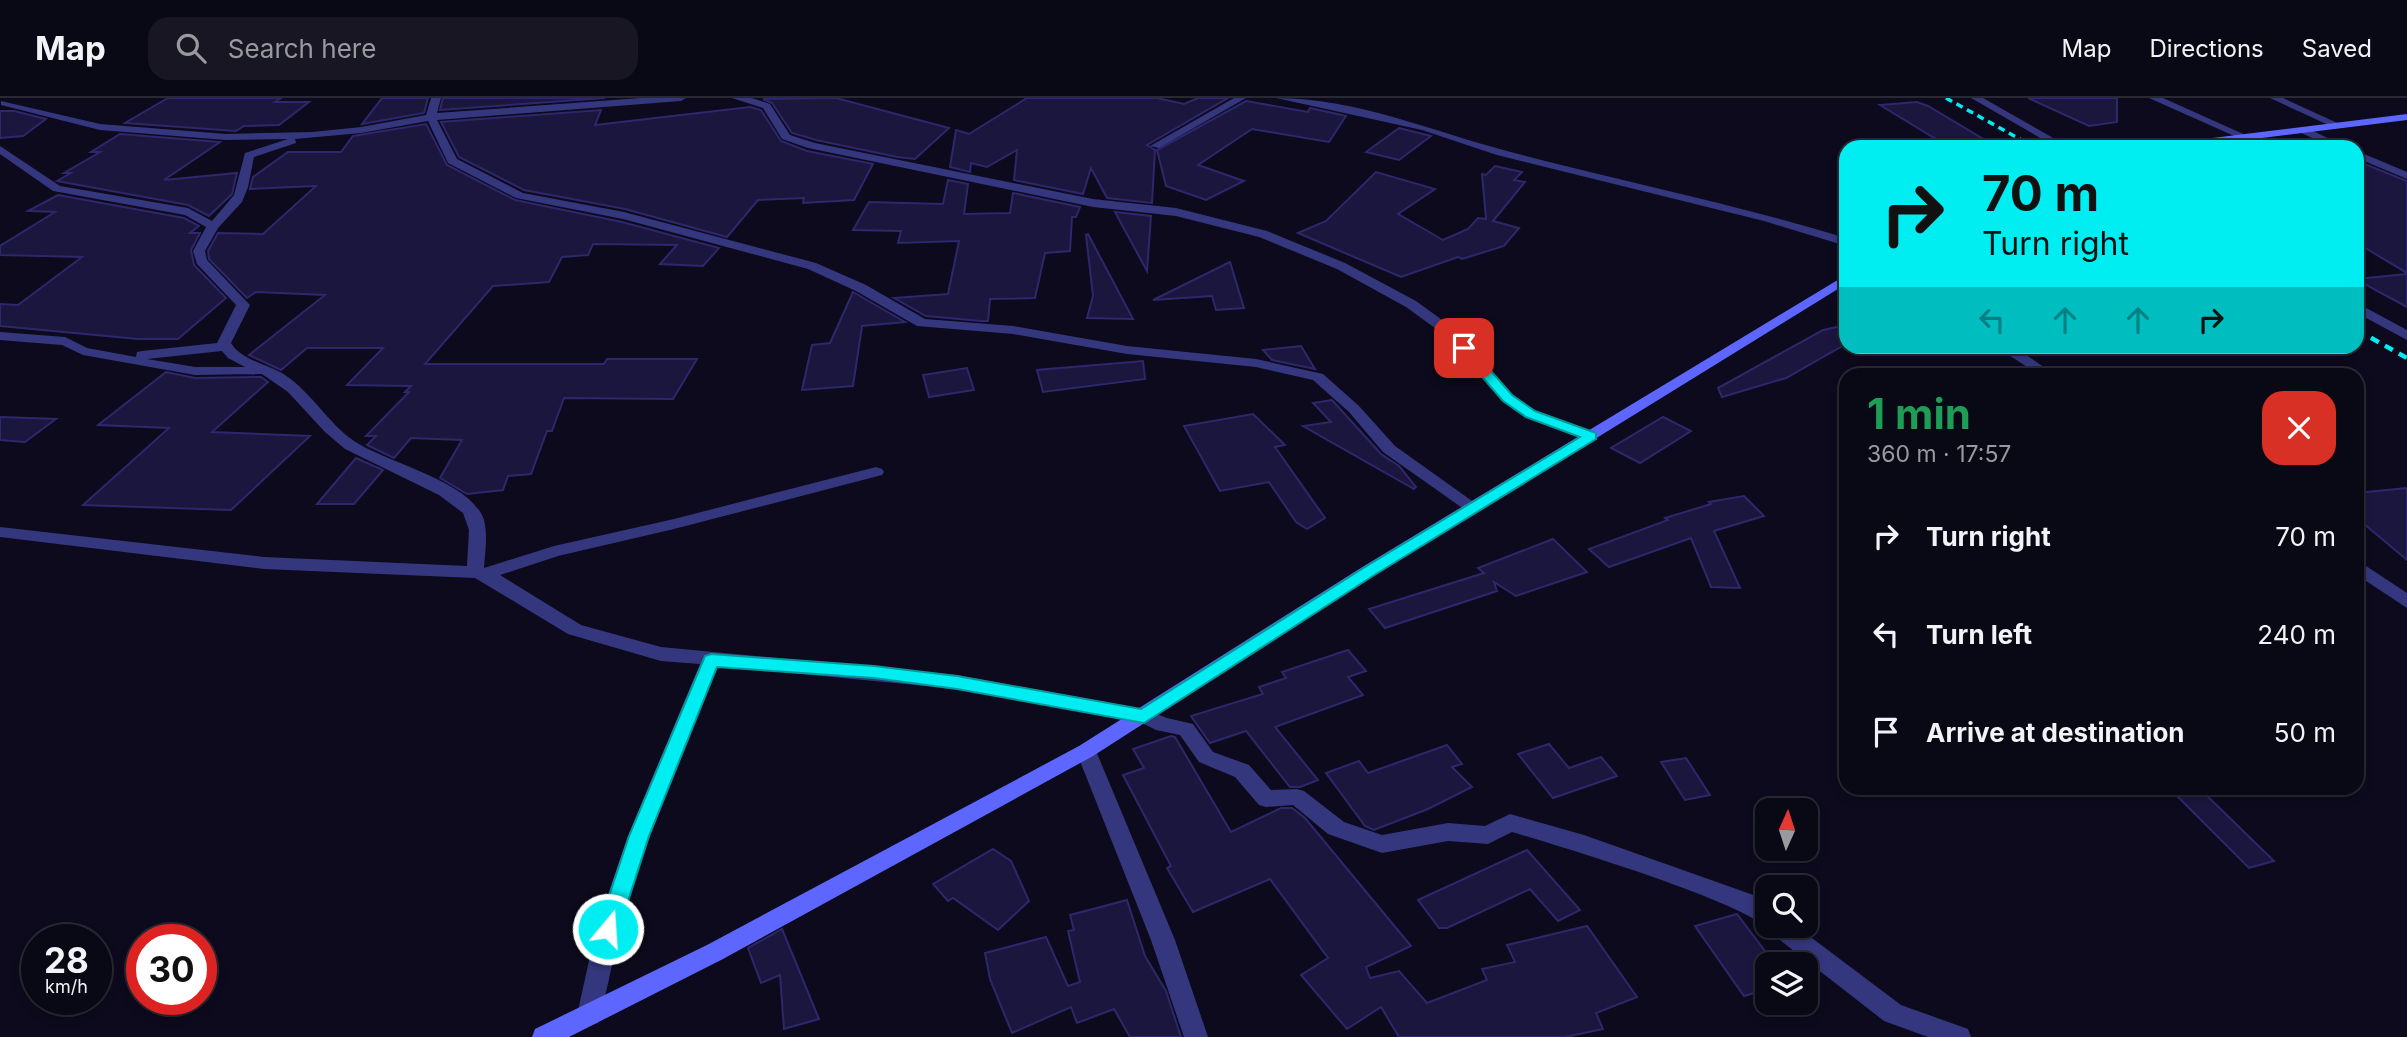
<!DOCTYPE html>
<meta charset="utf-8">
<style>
body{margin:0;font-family:Inter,sans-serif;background:#171622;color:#f1f3f6;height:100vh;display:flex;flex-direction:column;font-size:26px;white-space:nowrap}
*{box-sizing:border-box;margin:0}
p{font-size:23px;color:#999aa0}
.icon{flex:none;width:38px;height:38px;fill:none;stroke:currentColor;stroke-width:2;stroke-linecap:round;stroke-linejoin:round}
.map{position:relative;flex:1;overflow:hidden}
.side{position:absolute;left:1839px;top:270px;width:525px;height:427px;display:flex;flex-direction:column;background:#090815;border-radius:21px;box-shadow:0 4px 10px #0003,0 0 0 2px #292934}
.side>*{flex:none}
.banner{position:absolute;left:1839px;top:42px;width:525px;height:214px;border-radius:21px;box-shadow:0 4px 10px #0003,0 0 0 2px #292934;background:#00eef1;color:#111;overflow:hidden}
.needle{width:46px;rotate:3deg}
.controls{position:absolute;left:1755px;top:700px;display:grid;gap:14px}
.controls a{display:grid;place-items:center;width:63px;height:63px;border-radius:14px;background:#090815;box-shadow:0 4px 10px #0003,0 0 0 2px #292934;font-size:35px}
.speed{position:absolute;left:21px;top:826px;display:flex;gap:14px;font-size:35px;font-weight:700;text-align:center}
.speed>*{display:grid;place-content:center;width:91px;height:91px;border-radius:50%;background:#090815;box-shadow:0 4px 10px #0003,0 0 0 2px #292934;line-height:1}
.speed small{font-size:18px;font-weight:400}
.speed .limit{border:10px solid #d22;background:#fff;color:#111}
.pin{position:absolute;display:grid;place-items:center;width:60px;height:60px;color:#fff;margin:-30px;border-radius:14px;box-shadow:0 4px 10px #0006}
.me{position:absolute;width:77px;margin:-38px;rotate:18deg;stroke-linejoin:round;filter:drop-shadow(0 0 5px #0008)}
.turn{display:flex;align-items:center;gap:24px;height:147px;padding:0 28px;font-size:32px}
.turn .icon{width:91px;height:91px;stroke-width:2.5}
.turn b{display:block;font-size:49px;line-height:60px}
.lanes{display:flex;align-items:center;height:66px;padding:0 28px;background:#0003;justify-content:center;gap:35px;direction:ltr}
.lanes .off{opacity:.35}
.round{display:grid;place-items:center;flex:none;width:74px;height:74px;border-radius:21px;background:#171622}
.head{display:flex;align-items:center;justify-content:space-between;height:119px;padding:0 28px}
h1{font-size:42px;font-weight:700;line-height:52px;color:#1e9e55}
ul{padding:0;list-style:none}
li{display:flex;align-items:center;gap:21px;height:98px;padding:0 28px}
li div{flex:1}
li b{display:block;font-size:26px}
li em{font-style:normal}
header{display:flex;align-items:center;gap:42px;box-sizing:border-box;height:98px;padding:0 35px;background:#090815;border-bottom:2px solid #292934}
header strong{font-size:33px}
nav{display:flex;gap:38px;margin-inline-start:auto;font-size:24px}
.search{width:490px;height:63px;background:#171622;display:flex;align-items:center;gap:18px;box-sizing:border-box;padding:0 24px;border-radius:21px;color:#999aa0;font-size:26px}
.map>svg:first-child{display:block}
.building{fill:#1a163e;stroke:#2e276b;stroke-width:2}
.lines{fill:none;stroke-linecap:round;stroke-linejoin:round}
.street{fill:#34377d;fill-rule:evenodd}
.secondary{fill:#5d67ff;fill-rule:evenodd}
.rail-far1{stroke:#00eef1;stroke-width:3.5;stroke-dasharray:7 5;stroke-linecap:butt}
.rail{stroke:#00eef1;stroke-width:4.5;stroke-dasharray:9 7;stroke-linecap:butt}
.route{fill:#00eef1;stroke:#009b9d;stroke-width:2}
</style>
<header>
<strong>Map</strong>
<div class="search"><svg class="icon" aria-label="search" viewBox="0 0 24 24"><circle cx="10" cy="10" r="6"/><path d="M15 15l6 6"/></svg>Search here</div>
<nav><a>Map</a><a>Directions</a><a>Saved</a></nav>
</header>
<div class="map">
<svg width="2407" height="939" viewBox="0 0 2407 939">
<rect width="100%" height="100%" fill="#0c0a1c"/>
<g class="building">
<path d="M168,0H281L275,4H309L279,27L244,28L236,33L125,25Z"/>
<path d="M382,0H428L424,15L362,26Z"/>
<path d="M443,0H605L440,12Z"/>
<path d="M836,0L949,30L915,61L897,59L816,42L792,35L772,5L763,1Z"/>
<path d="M1027,0H1157L1184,6L1198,0H1228L1147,47L1155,52L1152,105L1107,100L1091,70L1083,96L1014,82L1017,52L987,69L971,65L970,74L950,69L956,32L969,36Z"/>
<path d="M2028,0H2117V24L2089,28Z"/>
<path d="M1246,3L1308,14L1310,10L1346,18L1329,44L1252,31L1198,67L1244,83L1206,102L1166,88L1157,52Z"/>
<path d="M1917,4L1928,8L1985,42L1960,44L1957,49H1949L1880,7Z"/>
<path d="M750,9L761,12L781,43L807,53L873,66L854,102L803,105L804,100L758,102L727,139L625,111L524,92L459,59L441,24L601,12L595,27Z"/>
<path d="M0,13H14L46,21L23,38L0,40Z"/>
<path d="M426,26L447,67L515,102L622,124L719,150L703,168L660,166L677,147L593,146L588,157L562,159L549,184L493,188L425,266H604L607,261H697L673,301L564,300L552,333H547L531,376L508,378L503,392L467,396L440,380L462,342L411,340L394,360L367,347L376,338H366L409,294H405L411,288L347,287L383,250H307L281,272L249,257L325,197L256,194L247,200L209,161L208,153L218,135L263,136L316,88L250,91L253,79L288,54H341L353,38Z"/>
<path d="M1399,30L1431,38L1399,62L1366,54Z"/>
<path d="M120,36L220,44L164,82L237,75L232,96L209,118L188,107L57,83L71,75H64L100,54H91Z"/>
<path d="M2357,63L2407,83V175L2357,145Z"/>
<path d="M1495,68L1522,74L1514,82L1525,84L1493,123L1519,130L1504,148L1462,161L1458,159L1401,179L1298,135L1326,123L1376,74L1435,91L1398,116L1443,142L1468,131L1478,120L1486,121L1482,76L1486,77Z"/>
<path d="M948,82L968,86L964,116L1010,115L1013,95L1080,109L1076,119H1072L1070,153L1045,155L1035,200L990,201L988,223H981L926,218L894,200L948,196L959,143L898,145L901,133L853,132L869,104L943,106Z"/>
<path d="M58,97L184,120L199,128L190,135H200L191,152L194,167L226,200L178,241H138L0,228V206L18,207L82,159L0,157V148L55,114L28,113Z"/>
<path d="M1115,114L1151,118L1147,173L1122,127Z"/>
<path d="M1088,136L1133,221L1087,220L1093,198L1086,137Z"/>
<path d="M1230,164L1244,210L1216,212L1212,198L1153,202Z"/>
<path d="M2407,176V209L2357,182V181Z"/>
<path d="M853,194L905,224L862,228L853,288L802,292L812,247L830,245Z"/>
<path d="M1846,227V246L1786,280L1722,299L1718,290L1823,232Z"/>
<path d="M1301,248L1315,271L1272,262L1263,252Z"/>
<path d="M1143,263L1145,281L1043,294L1037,272Z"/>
<path d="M967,270L974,292L929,299L923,277Z"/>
<path d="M166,274L195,280L261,279L268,284L212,334L310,338L231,412L83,407L169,330L98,327Z"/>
<path d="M1332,302L1381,356L1399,368L1416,389L1414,391L1303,328L1331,324L1313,305Z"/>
<path d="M1253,316L1285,347L1275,349L1325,420L1307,431L1296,424L1269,384L1220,393L1184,328Z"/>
<path d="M0,319L56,321L25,344L0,342Z"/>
<path d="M1663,319L1691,333L1640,365L1611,350Z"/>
<path d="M356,360L383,372L354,406H317Z"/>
<path d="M2407,390V462L2357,420V395Z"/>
<path d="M1744,398L1764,418L1714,433L1740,490L1711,489L1691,440L1609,469L1589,451L1668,422L1665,420L1711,406L1709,404Z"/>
<path d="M1553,441L1587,474L1516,498L1494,484L1497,493L1385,530L1369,511L1484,475L1478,470Z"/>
<path d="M1348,552L1366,573L1348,579L1363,597L1275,629L1318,682L1300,689H1290L1246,633L1210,645L1191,618L1263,596L1259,589L1286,580L1282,574Z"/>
<path d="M1171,638L1175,639L1231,734L1281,710H1292L1305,720L1411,848L1366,869L1370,880L1399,873L1427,905L1487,882L1482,871L1515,864L1507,847L1587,828L1637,899L1596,915L1603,931L1565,939H1399L1381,909L1347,931L1301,877L1328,860L1270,781L1193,814L1167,770L1171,768L1123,677L1144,670L1133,651Z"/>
<path d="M1549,646L1569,670L1601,659L1617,678L1553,700L1518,656Z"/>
<path d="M1447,647L1462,666L1452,669L1472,689L1428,711L1374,732L1365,728L1326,675L1359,663L1368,675Z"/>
<path d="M1686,660L1710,697L1685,702L1661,664Z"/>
<path d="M2169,690H2199L2274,763L2249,770Z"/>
<path d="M993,751L1011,763L1029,803L998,832L953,800L948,803L933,786Z"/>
<path d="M1527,752L1580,812L1558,823L1530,791L1447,830H1439L1418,802Z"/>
<path d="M1127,802L1145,858L1166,893L1181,939H1130L1114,911L1077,925L1071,909L1012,935L990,881L985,855L1046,839L1068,888L1080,884L1068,833L1074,832L1070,817Z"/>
<path d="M1737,816L1768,857V891L1744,898L1695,828Z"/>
<path d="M782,831L819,921L784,931L780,877L761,885L748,850Z"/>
</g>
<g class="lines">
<g class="street">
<path d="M431,0H441L437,15L641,0H686L681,3L437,22L457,61L523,95L624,114L816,165L866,187L925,221L1013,228L1127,248L1256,261L1323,276L1359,308L1395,348L1482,410L1474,415L1468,414L1383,354L1349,314L1313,282L1256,269L1127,256L1013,236L917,228L856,193L808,171L623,121L516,100L448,65L428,23L361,35L295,41L296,45L254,59L248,89L242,104L218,130L205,153L207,162L250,207L231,245C242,263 268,266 285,277C312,295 328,325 354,343C387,365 471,383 484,422C488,438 485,455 484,470L554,448L674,421L876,369L882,371L884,374L882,377L674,431L558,458L500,477L581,527L661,549L957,577L1144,611L1167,620L1193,626L1213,654L1249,667L1271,692L1297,691L1304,693L1344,724L1382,737L1448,725L1485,728L1510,716L1584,737L1759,799L1768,806V828H1796L1901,907L1968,931L1971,939H1928L1884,923L1771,835C1757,807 1552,746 1512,734L1488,746L1448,743L1382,755L1328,736L1293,707L1266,709L1259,707L1235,679L1199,664L1180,637L1156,632L1140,624L957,591L718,568L650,738L620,831L601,917L598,925L589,928L580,925L577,917L596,831L628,738L700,566L661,563L568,536L475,480L264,471L0,439V429L264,459L467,468L469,432L463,415L439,397L345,351L325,334L288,294L262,276L195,277L83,257L62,247L0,242V234L65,239L87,250L136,259L137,254L142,253L217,245L236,207L197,166L193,153L206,129L185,117L53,93L0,56V48L60,88L188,110L212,123L234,97L245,55L288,41L226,42L100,32L1,7V3L100,26L226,36L312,34L361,29L426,17ZM222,253L228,260L245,269H195L147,261Z"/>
<path d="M732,0H752L770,6L790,37L815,45L1093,101L1176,110L1267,133L1345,165L1416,203L1449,227L1513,297L1535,313L1596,335L1599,338L1591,343L1586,341L1525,319L1503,303L1439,233L1406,209L1337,171L1259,139L1176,118L1093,109L808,50L782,41L763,10Z"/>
<path d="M1234,0H1246L1159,50L1150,48Z"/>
<path d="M1276,0C1356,0 1431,33 1507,53C1620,83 1735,106 1846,140V148L1764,123L1497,57L1422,32Z"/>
<path d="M1971,0H1983L2069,49H2056Z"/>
<path d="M2149,0H2163L2250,39L2241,41Z"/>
<path d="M2270,0H2283L2344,28L2335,30Z"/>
<path d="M2299,30H2307L2346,49H2332L2299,34Z"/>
<path d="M2357,53L2407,74V81L2357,60Z"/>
<path d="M2357,205L2407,232V242L2357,215Z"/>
<path d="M1995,248H2013L2054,276H2038Z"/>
<path d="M2357,462L2407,495V510L2357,477Z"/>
<path d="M1086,645L1093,648L1096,653L1175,842L1208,939H1184L1151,842L1076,653L1079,648Z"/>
</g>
<g class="secondary">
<path d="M2407,16V22L2189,49H2158L2163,46Z"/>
<path d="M1846,177V186L1376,476L1093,658L723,861L569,939H532L535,931L707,847L1079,648L1364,468Z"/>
</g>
<path class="rail-far1" d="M1946,0L2034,49"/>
<path class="rail" d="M2357,232L2407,260"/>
</g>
<path class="route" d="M1464,246L1468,247L1512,297L1535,313L1596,335V341L1376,476L1144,625L957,591L874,580L717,569L649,738L619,831L616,837L608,840L601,837L598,831L629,738L705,558L711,556L874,568L957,578L1141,611L1365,469L1580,339L1526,319L1503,303L1457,250Z"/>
</svg>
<div class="controls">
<a><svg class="needle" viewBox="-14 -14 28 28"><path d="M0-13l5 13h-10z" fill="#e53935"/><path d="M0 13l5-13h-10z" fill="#999aa0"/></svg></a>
<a><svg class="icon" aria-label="search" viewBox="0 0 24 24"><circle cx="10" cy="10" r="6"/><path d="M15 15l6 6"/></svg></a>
<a><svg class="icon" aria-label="layers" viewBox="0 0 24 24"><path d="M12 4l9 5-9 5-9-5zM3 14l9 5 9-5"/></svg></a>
</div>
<div class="speed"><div>28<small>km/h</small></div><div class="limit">30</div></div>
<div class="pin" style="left:1464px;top:250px;background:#d93025"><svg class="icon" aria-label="arrive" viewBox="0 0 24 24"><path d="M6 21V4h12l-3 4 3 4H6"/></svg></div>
<svg class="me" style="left:608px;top:831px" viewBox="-20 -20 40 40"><circle r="17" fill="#00eef1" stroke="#fff" stroke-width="3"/><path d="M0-11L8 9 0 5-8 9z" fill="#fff"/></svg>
<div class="banner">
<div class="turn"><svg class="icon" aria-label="right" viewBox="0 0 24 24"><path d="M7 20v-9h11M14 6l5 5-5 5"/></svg><div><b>70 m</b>Turn right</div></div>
<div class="lanes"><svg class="icon off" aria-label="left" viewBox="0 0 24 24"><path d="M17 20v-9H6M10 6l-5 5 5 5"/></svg><svg class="icon off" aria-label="ahead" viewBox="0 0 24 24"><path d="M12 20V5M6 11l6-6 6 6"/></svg><svg class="icon off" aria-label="ahead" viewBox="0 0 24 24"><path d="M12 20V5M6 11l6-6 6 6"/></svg><svg class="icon" aria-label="right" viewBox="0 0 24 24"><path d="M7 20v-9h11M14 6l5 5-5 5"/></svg></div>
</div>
<section class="side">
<div class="head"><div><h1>1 min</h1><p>360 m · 17:57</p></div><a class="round" style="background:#d93025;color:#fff"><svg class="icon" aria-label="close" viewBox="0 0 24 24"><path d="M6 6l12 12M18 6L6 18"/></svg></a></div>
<ul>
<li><svg class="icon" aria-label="right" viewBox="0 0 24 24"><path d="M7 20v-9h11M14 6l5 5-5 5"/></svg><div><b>Turn right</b></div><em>70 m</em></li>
<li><svg class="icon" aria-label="left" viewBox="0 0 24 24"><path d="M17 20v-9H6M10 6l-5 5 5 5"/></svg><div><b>Turn left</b></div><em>240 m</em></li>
<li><svg class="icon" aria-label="arrive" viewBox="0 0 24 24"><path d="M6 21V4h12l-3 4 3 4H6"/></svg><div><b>Arrive at destination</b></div><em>50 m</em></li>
</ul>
</section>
</div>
